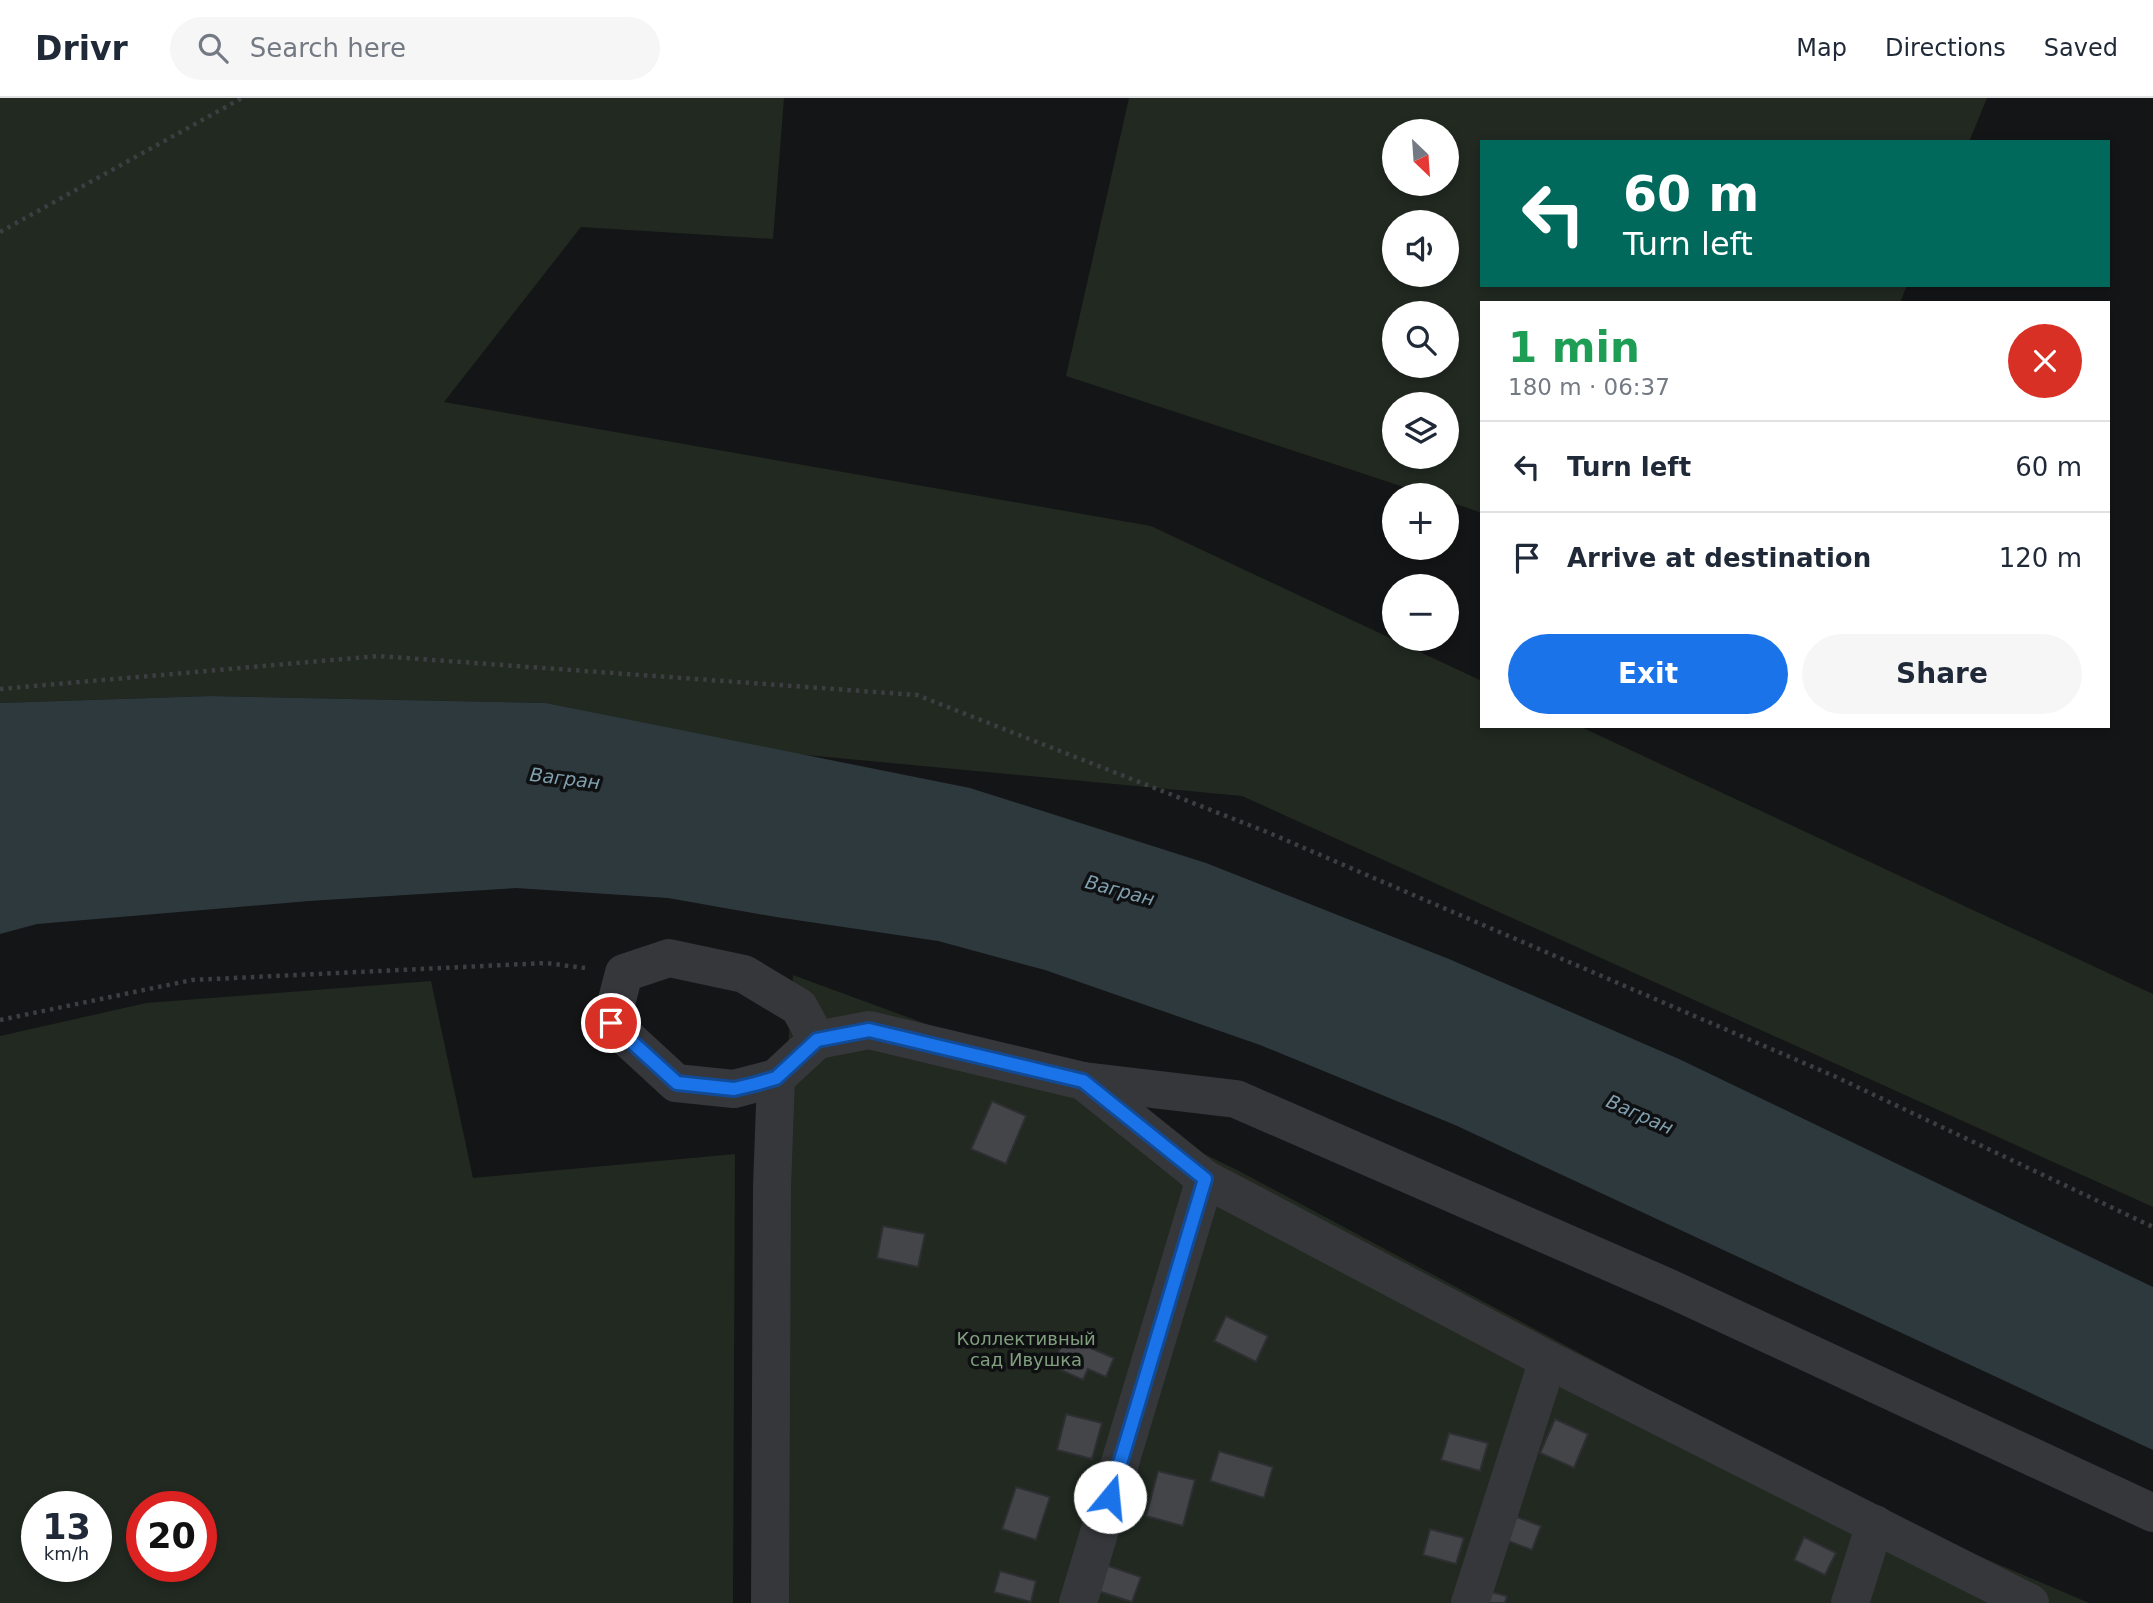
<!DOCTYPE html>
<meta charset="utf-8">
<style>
body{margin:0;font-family:"DejaVu Sans",sans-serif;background:#f6f6f7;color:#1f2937;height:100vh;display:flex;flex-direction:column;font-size:26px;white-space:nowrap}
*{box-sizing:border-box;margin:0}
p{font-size:23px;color:#747a83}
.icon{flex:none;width:38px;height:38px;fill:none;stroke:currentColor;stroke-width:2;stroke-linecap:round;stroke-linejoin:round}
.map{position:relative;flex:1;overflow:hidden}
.details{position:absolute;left:1480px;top:203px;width:630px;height:427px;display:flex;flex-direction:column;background:#fff;border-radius:0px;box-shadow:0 4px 10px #0003}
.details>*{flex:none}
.hud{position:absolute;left:1480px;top:42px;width:630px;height:147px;border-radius:0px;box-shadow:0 4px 10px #0003;background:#00695c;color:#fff;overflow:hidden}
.needle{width:46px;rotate:155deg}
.buttons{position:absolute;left:1382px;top:21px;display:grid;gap:14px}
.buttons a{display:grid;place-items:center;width:77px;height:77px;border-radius:50%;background:#fff;box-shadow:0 4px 10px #0003;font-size:35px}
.speed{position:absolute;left:21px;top:1393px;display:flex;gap:14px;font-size:35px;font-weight:700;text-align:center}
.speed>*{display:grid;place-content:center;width:91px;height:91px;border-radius:50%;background:#fff;box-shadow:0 4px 10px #0003;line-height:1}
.speed small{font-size:18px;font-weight:400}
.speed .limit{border:10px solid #d22;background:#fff;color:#111}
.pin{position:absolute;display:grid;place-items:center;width:60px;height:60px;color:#fff;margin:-30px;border:4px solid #fff;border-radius:50%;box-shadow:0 2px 7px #0007}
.me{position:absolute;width:77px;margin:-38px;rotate:17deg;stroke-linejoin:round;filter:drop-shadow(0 0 5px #0008)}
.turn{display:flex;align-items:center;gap:24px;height:147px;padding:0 28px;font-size:32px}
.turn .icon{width:91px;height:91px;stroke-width:2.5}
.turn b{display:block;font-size:49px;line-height:60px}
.round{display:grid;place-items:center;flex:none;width:74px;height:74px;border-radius:37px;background:#f6f6f7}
.head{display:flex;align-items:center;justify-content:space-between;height:119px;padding:0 28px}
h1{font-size:42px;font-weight:700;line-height:52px;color:#1e9e55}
.button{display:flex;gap:14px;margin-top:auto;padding:14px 28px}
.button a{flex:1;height:80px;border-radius:42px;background:#1a73e8;color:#fff;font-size:28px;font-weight:700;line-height:80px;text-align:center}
.button a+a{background:#f6f6f7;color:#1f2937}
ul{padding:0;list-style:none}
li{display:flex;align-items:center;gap:21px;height:91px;padding:0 28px;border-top:2px solid #e0e1e3}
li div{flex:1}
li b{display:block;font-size:26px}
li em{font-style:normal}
header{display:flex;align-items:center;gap:42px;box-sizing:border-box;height:98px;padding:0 35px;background:#fff;border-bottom:2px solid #e0e1e3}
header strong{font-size:33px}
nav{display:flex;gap:38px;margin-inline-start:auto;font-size:24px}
.search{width:490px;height:63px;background:#f6f6f7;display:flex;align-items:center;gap:18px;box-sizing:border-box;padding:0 24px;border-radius:38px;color:#747a83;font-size:26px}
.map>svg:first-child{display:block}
.green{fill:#212921;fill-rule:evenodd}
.water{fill:#2e393e}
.building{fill:#434549;stroke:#2e2f32;stroke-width:2}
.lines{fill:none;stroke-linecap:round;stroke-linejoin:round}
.path{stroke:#3c3e42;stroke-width:4.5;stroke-dasharray:3.5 5;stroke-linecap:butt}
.minor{stroke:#36373b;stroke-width:38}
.route-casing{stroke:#114b97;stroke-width:18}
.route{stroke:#1a73e8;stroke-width:12}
.labels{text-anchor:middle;stroke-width:7;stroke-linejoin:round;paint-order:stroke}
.park-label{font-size:18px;fill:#819f7f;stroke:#0f1011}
.water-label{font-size:19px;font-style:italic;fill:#809faf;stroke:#0f1011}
</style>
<header>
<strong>Drivr</strong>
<div class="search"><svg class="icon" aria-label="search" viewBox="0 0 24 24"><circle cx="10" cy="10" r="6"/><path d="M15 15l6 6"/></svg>Search here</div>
<nav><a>Map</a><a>Directions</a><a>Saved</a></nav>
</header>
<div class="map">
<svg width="2153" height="1505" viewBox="0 0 2153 1505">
<rect width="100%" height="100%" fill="#141516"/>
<g class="green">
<path d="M0,0H784L773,141L581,129L444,304L1151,428L1482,583V628H1579L2153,896V1109L1242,698L795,656L546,605L211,598L0,605Z"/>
<path d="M1129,0H1987L1969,44H1482V187H1907L1900,205H1482V415L1447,403V397H1428L1066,278ZM1395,33H1447V86H1395ZM1395,124H1447V177H1395ZM1395,215H1447V268H1395ZM1395,306H1447V359H1395Z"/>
<path d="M793,877L978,945L1239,1073L1881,1416L2089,1505H751Z"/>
<path d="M431,883L473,1080L735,1056L733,1505H0V938L146,905ZM37,1409H96V1468H37ZM142,1409H201V1468H142Z"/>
</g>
<path class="water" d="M211,598L546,605L970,690L1206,765L1449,861L1679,961L2153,1189V1352L1455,1027L1260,947L1045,872L938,843L776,819L668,800L516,790L309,803L37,826L0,836V605Z"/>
<g class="building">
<path d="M992,1003L1026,1018L1006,1066L971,1051Z"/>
<path d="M883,1128L925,1136L918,1169L877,1160Z"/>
<path d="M1226,1218L1268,1238L1256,1264L1214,1243Z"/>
<path d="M1065,1239L1114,1260L1106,1279L1088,1271L1083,1282L1052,1268Z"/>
<path d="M1066,1316L1102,1325L1092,1361L1057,1352Z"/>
<path d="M1555,1321L1588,1336L1574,1370L1540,1355Z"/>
<path d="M1449,1335L1488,1345L1480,1373L1441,1362Z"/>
<path d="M1219,1353L1273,1369L1264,1400L1210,1383Z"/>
<path d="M1158,1373L1195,1382L1183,1428L1146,1418Z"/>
<path d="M1016,1389L1050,1399L1036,1442L1002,1431Z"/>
<path d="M1506,1415L1541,1428L1532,1452L1498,1439Z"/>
<path d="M1430,1431L1464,1440L1456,1466L1423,1457Z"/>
<path d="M1804,1439L1836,1455L1825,1477L1794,1462Z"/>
<path d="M1106,1467L1141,1479L1132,1504L1098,1493Z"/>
<path d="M1000,1473L1036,1483L1031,1504L994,1494Z"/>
<path d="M1483,1492L1507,1498L1505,1505H1479Z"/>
</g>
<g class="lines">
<g class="path">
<path d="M0,134L242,0"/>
<path d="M0,591L378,558L917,597L1267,734L1834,978L2153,1129"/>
<path d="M0,922L192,882L546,865L585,870"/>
</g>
<g class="minor">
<path d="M776,980L734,991L676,985L611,925L624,875L669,860L744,876L799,909L817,942"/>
<path d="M1084,983L1236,1001L1669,1190L2153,1415"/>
<path d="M770,1505L772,1089L776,980L817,942L869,932L1083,983L1205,1081L1548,1262L2030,1505"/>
<path d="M1078,1505L1205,1081"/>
<path d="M1470,1505L1548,1262"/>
<path d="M1850,1505L1875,1426"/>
</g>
</g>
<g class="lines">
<g class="route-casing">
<path id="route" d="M611,925L677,985L734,991L755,986L776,980L817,942L869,932L1083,983L1205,1081L1110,1399"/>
</g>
<use href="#route" class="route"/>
</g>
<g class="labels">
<g class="park-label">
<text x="1026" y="1247">Коллективный<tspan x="1026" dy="21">сад Ивушка</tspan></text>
</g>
<g class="water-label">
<text transform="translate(565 680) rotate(7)" y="7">Вагран</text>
<text transform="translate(1120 792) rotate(15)" y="7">Вагран</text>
<text transform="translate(1640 1016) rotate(24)" y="7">Вагран</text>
</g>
</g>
</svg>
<div class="buttons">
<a><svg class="needle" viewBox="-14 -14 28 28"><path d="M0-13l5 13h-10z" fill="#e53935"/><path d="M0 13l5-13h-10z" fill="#747a83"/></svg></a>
<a><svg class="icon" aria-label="sound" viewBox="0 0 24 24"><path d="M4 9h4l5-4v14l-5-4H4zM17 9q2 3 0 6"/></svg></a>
<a><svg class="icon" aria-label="search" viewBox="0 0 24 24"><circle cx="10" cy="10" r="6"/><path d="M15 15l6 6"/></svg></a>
<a><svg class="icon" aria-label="layers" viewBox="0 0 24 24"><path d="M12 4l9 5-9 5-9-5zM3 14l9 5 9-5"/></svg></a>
<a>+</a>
<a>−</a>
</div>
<div class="speed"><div>13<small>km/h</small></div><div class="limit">20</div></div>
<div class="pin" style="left:611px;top:925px;background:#d93025"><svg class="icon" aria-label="arrive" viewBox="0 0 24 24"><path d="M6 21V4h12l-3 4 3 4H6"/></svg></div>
<svg class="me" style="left:1110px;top:1399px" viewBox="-20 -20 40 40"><circle r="19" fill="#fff"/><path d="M0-13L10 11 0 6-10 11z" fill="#1a73e8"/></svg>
<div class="hud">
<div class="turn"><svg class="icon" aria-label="left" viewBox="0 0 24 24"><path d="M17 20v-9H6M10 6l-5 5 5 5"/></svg><div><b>60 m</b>Turn left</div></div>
</div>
<section class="details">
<div class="head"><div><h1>1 min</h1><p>180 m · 06:37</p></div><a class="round" style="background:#d93025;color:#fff"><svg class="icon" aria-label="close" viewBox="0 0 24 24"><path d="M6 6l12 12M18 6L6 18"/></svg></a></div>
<ul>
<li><svg class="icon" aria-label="left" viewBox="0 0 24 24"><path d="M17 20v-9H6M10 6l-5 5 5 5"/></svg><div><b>Turn left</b></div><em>60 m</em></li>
<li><svg class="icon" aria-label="arrive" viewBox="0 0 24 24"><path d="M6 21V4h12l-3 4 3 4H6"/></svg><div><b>Arrive at destination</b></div><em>120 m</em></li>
</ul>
<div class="button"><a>Exit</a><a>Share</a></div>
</section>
</div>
